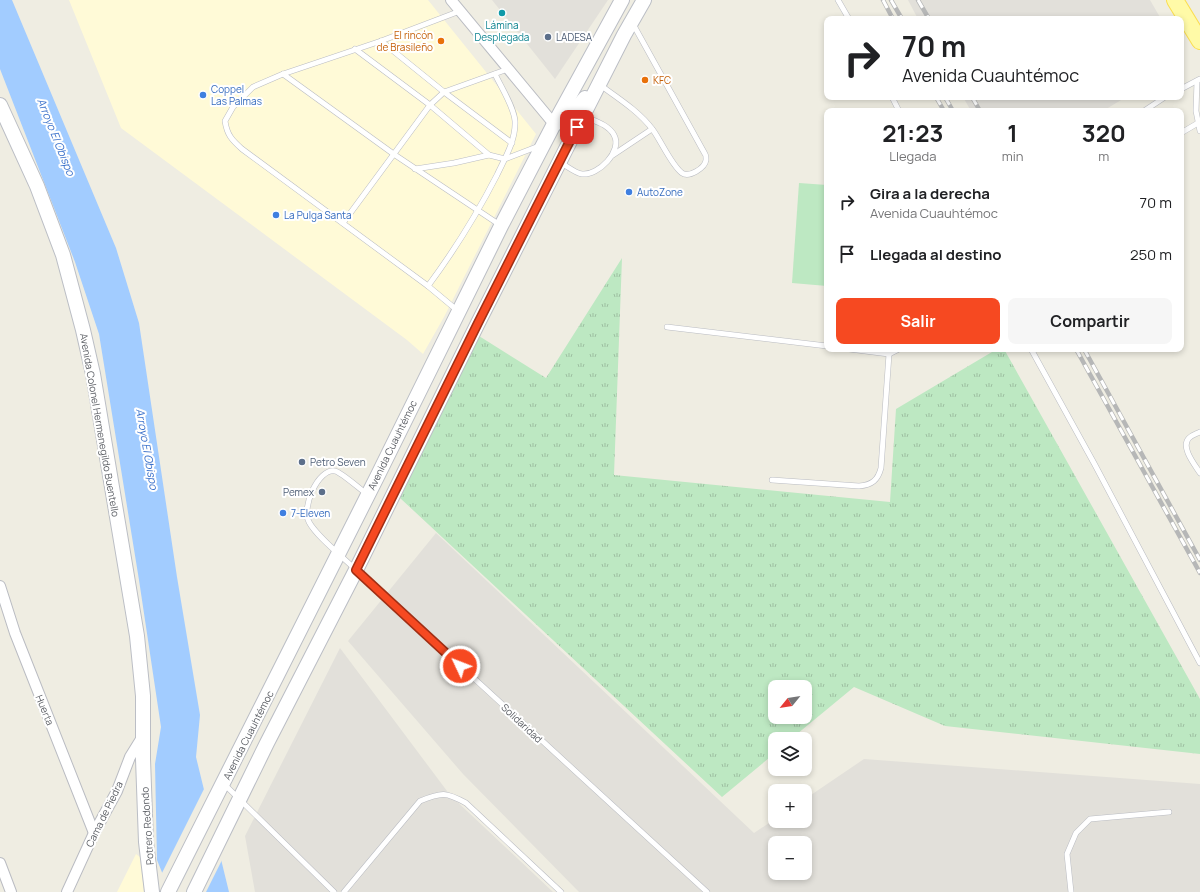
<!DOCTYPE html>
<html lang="es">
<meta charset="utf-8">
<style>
body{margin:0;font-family:Manrope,sans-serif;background:#f6f6f6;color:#202124;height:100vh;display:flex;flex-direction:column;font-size:15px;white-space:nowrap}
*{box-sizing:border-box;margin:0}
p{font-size:13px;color:#757577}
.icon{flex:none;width:22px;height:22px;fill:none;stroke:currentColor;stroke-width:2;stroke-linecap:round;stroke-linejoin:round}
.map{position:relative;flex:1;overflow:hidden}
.sheet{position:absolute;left:824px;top:108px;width:360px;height:244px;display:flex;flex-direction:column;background:#fff;border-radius:8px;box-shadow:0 2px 6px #0003}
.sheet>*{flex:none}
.banner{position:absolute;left:824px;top:16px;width:360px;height:84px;border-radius:8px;box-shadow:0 2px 6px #0003;background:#fff;color:#202124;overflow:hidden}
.needle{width:26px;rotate:240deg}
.buttons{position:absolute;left:768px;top:680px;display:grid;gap:8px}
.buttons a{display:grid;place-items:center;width:44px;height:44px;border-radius:8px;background:#fff;box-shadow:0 2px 6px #0003;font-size:20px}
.pin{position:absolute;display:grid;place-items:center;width:34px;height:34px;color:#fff;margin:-17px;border-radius:8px;box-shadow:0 2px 6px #0006}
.me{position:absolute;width:44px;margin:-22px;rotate:313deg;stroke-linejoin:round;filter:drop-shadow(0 0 3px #0008)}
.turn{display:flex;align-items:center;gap:14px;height:84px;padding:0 12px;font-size:18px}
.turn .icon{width:52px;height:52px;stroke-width:2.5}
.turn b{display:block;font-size:28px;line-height:34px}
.eta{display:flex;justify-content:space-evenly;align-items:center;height:68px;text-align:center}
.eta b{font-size:24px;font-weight:700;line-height:28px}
.cta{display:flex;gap:8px;margin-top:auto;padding:8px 12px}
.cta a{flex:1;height:46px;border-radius:8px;background:#f64921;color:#fff;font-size:16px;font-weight:700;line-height:46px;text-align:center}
.cta a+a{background:#f6f6f6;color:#202124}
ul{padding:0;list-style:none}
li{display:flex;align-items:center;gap:12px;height:52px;padding:0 12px}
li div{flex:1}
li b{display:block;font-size:15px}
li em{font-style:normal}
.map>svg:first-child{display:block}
.commercial{fill:#fffad7}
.industrial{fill:#e2e0da;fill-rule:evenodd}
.grass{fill:url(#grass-tufts);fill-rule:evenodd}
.park{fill:#bde8c2}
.water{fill:#a2ccff}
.pier{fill:#efede2}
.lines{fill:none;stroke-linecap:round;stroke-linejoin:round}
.lane-casing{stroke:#babcc2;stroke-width:6}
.street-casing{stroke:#babcc2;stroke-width:12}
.secondary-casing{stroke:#bbbec5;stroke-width:16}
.primary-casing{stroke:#fbde4f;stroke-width:18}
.lane{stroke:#fff;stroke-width:5}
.street{stroke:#fff;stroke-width:10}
.secondary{stroke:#fff;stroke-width:14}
.primary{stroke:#fffaa7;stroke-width:16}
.rail-casing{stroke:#b6b7b7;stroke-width:4.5}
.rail{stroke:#fff;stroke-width:3;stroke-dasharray:9;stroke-linecap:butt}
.route-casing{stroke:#a02f15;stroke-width:10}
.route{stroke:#f64921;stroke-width:7}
.culture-dot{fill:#0f9aa8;stroke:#fff;stroke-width:1.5}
.service-dot{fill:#5c6f8a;stroke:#fff;stroke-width:1.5}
.food-dot{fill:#e8710a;stroke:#fff;stroke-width:1.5}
.shop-dot{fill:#3f7fe0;stroke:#fff;stroke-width:1.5}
.labels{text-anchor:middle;stroke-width:4;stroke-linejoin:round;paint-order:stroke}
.culture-label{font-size:10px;fill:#0d838f;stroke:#fff}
.food-label{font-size:10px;fill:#c56008;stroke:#fff;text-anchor:end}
.service-label{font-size:10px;fill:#4e5e75;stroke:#fff;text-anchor:start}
.shop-label{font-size:10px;fill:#366cbe;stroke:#fff;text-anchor:start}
.street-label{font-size:10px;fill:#5b5e64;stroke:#fff}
.water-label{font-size:11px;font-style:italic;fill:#3c72cb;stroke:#fff}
</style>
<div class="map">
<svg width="1200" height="892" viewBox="0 0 1200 892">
<defs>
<pattern id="grass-tufts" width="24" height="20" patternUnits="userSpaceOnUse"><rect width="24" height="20" fill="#bde8c2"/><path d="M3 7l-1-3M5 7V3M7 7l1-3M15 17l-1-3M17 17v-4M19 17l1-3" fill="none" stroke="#9dbfa1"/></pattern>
</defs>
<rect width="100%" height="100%" fill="#efede2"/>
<g class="commercial">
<path d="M69,0H428L536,134L444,317L423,354L407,340L121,128Z"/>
<path d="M136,854L140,857L144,892H117Z"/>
</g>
<g class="industrial">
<path d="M492,0H608L555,79Z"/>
<path d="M908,0H1150L1161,19H918Z"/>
<path d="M963,97H1126L1103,111H971Z"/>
<path d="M436,533L754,833L775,819V821H805V799L864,759L1200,784V892H579L463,774L348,641ZM775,843H805V873H775Z"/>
<path d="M340,648L450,795L553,892H255L245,836Z"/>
</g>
<path class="grass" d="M622,258L614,475L890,502L896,409L997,349H1004L1200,699V754L945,726L854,687L791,739H775V753L722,797L400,498L479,336L546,378ZM775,687H805V717H775Z"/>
<path class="park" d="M799,183L827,185V286L792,283Z"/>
<path class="water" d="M0,0H12L116,248L139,323L177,577L200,715L196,757L229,892H170L157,860L155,764L161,727L139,580L99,334L75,262L0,69Z"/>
<path class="pier" d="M205,787L223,858L206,892H168L161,875Z"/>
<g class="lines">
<g class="lane-casing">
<g id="lane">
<path d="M838,0L849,19"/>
<path d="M381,41L444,92L512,143"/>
<path d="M355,49L430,105L489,155L505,159L539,146"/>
<path d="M283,74L395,155L500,225"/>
<path d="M1197,81L1196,111L1200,131"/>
<path d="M600,85C618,98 640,112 653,130C661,141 672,166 682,173C689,178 705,168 706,160C706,160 706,155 705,154L633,24"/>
<path d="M1181,89L1200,79"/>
<path d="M892,97L899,111"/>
<path d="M1144,111L1165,97"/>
<path d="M1181,133L1198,123"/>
<path d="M613,155L652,129"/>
<path d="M561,163C567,166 575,173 582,174C598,176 623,151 614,135C608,124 594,121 583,116"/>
<path d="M415,169L454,163L489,155"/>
<path d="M343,223L430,105L444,92L508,69"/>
<path d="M428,286C454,251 477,214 497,175C505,158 516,140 515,121C514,107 501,87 495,74"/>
<path d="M458,311L428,286L242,149C232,140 227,135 225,121L233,107L253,87L283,74L381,41L460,11"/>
<path d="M667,327L827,346"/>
<path d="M849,349L889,354L899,349"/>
<path d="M1031,349L1095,465L1200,663"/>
<path d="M1200,432C1196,434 1192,435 1189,438C1180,447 1195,465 1200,473"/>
<path d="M772,480L859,486C872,485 878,480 881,468L889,354"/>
<path d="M367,494C361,490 341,472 335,471C318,468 301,508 309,522C317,537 343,557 356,570L707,892"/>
<path d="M224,784L334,892"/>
<path d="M344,892L420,801C442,792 446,792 466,803L561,892"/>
<path d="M1071,892L1067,854L1076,833L1090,819L1169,812"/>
</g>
</g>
<g class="street-casing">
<g id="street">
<path d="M451,0L554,124"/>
<path d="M0,586L15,633L94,833"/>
<path d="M0,863L11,892"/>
<path d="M67,892L94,833L117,791L130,757L143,736"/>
</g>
</g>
<g class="secondary-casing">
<g id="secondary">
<path d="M0,105L37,186L63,255L83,330L93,374L137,636L143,696V759L146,842L152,892"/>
<path d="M554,124L567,119L585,98"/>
<path d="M168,892L377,477L501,226L554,124L622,0"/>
<path d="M194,892L267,743L356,570L478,323L565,151L624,35L644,0"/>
</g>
</g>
<g class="primary-casing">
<path id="primary" d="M1175,0L1200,41"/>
</g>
<use href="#lane" class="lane"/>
<use href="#street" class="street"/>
<use href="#secondary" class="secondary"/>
<use href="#primary" class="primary"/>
<g class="rail-casing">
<g id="rail">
<path d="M883,0L893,19"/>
<path d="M891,0L902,19"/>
<path d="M918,0L929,19"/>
<path d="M936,97L944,111"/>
<path d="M945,97L953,111"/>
<path d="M972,97L980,111"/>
<path d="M1076,349L1200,573"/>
<path d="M1084,349L1200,560"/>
</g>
</g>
<use href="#rail" class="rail"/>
</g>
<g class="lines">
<g class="route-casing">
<path id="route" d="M460,666L356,570L478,323L577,127"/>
</g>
<use href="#route" class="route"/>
</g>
<circle class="culture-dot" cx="502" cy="13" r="4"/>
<g class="service-dot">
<circle cx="548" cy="37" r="4"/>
<circle cx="302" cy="462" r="4"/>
<circle cx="322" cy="492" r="4"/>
</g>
<g class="food-dot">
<circle cx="441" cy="41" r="4"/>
<circle cx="645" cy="80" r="4"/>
</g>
<g class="shop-dot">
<circle cx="203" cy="95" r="4"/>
<circle cx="629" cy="192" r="4"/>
<circle cx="276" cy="215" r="4"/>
<circle cx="283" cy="513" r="4"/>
</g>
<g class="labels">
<g class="culture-label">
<text x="502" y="29">Lámina<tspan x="502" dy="12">Desplegada</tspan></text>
</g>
<g class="food-label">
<text x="433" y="39">El rincón<tspan x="433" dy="12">de Brasileño</tspan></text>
<text x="653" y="84" text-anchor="start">KFC</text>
</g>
<g class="service-label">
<text x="556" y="41">LADESA</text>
<text x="310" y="466">Petro Seven</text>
<text x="314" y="496" text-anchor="end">Pemex</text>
</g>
<g class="shop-label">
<text x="211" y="93">Coppel<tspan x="211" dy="12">Las Palmas</tspan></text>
<text x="637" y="196">AutoZone</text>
<text x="284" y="219">La Pulga Santa</text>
<text x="291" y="517">7-Eleven</text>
</g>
<g class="street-label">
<text transform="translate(100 425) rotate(80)" y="4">Avenida Colonel Hermenegildo Buentello</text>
<text transform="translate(392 445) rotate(-64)" y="4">Avenida Cuauhtémoc</text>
<text transform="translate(45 710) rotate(68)" y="4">Huerta</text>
<text transform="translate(522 723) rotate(43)" y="4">Solidaridad</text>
<text transform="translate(248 735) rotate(-63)" y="4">Avenida Cuauhtémoc</text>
<text transform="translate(104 814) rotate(-64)" y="4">Cama de Piedra</text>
<text transform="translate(147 826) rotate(-94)" y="4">Potrero Redondo</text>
</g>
<g class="water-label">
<text transform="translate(56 137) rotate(68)" y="4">Arroyo El Obispo</text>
<text transform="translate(147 449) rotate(80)" y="4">Arroyo El Obispo</text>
</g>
</g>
</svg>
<div class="buttons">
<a><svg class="needle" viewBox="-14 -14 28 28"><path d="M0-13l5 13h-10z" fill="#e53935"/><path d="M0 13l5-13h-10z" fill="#757577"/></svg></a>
<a><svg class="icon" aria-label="layers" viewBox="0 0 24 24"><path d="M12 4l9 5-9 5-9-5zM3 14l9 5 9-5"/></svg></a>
<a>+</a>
<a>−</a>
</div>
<div class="pin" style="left:577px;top:127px;background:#d93025"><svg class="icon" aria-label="arrive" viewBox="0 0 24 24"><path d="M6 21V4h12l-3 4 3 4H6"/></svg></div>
<svg class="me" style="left:460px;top:666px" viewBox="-20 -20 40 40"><circle r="17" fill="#f64921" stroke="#fff" stroke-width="3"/><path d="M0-11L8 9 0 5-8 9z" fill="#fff"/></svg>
<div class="banner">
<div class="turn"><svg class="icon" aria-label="right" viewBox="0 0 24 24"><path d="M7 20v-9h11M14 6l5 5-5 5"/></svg><div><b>70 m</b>Avenida Cuauhtémoc</div></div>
</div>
<section class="sheet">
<div class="eta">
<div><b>21:23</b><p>Llegada</p></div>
<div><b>1</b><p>min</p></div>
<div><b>320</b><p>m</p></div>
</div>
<ul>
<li><svg class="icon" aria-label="right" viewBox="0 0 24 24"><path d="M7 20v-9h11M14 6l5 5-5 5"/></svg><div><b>Gira a la derecha</b><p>Avenida Cuauhtémoc</p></div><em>70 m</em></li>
<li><svg class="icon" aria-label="arrive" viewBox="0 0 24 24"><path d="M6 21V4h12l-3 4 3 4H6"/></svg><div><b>Llegada al destino</b></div><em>250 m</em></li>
</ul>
<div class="cta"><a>Salir</a><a>Compartir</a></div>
</section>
</div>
